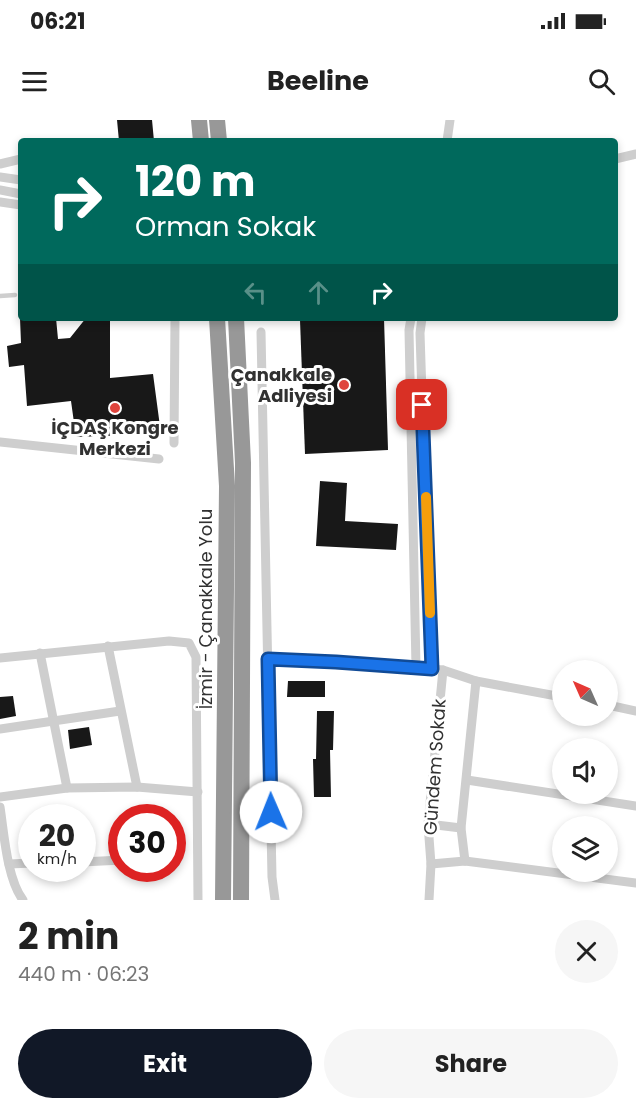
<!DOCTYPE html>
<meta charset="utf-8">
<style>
body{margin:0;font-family:Poppins,sans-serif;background:#f6f6f6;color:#222;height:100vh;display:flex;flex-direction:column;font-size:22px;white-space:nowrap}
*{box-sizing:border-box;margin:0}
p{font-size:20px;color:#767676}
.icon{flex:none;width:33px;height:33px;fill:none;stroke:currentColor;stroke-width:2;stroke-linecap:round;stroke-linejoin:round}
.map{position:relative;height:780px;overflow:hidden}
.details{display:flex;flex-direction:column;background:#fff;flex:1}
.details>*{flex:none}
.banner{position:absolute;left:18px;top:18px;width:600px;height:183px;border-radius:6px;box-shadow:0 3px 9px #0003;background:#00695c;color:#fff;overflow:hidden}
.needle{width:39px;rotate:315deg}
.fabs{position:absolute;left:552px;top:540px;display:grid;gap:12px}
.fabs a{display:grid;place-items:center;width:66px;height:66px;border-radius:50%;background:#fff;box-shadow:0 3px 9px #0003;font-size:30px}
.speed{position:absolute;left:18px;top:684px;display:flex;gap:12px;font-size:30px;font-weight:700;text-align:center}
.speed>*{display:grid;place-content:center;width:78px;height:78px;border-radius:50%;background:#fff;box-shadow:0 3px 9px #0003;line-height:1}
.speed small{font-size:15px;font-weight:400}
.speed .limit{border:9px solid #d22;background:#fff;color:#111}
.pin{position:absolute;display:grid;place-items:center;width:51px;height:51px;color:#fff;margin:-26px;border-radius:12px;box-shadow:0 3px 9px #0006}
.me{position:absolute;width:66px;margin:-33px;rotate:359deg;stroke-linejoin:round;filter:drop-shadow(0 0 4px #0008)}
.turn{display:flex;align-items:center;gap:21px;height:126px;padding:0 18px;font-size:27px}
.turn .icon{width:78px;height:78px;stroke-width:2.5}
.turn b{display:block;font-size:42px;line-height:51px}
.lanes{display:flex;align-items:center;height:57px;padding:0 18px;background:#0003;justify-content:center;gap:30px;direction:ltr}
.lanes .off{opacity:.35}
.round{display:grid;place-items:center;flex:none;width:63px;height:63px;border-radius:32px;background:#f6f6f6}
.headline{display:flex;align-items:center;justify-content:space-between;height:102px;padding:0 18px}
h1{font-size:36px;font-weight:700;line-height:45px}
.button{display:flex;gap:12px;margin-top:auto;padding:12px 18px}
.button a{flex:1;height:69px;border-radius:36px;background:#111827;color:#fff;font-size:24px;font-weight:700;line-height:69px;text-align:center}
.button a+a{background:#f6f6f6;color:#222}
.status{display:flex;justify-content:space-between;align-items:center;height:42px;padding:0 30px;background:#fff;direction:ltr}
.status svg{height:16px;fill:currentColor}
header{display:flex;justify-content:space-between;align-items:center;height:78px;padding:0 18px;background:#fff;font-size:27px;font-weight:700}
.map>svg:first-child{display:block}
.building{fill:#181818}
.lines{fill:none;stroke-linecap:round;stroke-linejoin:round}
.lane{stroke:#cecece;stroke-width:4.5}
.street{stroke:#cecece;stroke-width:9}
.highway{stroke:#989898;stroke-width:16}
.route-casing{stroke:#114b97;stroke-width:15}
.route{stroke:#1a73e8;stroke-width:10}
.slow{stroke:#f59e0b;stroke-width:10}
.poi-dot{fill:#df443d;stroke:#fff;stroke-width:2}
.labels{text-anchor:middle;stroke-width:6;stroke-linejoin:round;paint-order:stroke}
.poi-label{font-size:18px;font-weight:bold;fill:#313131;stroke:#fff;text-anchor:end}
.street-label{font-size:18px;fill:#313131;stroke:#fff}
</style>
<div class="status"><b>06:21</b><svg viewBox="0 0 49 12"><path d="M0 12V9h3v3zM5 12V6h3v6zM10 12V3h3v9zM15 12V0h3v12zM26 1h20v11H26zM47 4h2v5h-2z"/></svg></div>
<header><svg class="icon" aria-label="menu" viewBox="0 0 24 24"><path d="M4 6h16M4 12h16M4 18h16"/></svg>Beeline<svg class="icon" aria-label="search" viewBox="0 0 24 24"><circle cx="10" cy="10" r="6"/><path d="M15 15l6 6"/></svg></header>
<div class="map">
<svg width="636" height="780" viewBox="0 0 636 780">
<rect width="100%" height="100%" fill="#fff"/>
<g class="building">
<path d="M117,0H152L154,21H119Z"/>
<path d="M20,198H56L58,219L70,218L86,198H110V258L153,254L161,314L76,317L71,281L27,286L24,245L9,247L7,226L21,223Z"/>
<path d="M337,198H384L388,330L305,334L300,200Z"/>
<path d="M320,361L347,363L345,401L398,404L396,430L316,426Z"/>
<path d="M288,561H325V577H287Z"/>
<path d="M13,576L16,596L0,599V577Z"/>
<path d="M317,591H334L333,630H330L331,677H314L313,639H316Z"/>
<path d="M89,607L92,625L70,629L68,610Z"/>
</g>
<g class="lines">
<path class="lane" d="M0,176L15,175"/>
<g class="street">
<path d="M447,21L450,0"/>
<path d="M615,39L636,34"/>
<path d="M0,44L21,39"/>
<path d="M0,57L21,60"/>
<path d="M0,70L21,74"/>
<path d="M0,82L21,85"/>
<path d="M411,198L409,210L416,547"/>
<path d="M422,198L420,213L431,549"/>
<path d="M261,212L272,757L275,780"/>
<path d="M0,322L159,339"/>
<path d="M174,323L175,198"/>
<path d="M108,526L137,667"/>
<path d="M40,533L67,668"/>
<path d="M0,538L169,521L189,523L196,537L198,780"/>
<path d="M268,539L336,542L431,549L443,550L476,561L562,577"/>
<path d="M608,585L636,591"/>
<path d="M0,609L120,591"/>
<path d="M467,660L636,686"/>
<path d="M0,677L67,668L137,667L198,672"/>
<path d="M0,687C4,713 7,759 23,780"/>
<path d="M428,704L461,708"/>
<path d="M465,741L461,708L476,561"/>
<path d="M82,742L122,740"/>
<path d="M9,744L32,743"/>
<path d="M431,744L465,741L636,763"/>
<path d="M429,780L431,744L428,704L443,550"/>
</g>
<g class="highway">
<path d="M199,0L201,21"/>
<path d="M217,0L219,21"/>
<path d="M217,198L227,366L223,780"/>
<path d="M236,198L243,343L241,780"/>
</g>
</g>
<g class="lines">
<g class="route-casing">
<path id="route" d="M271,692L268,539L336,542L432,549L422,285"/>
</g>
<use href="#route" class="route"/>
<path class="slow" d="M426,377L430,493"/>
</g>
<g class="poi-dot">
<circle cx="344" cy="265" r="6"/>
<circle cx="115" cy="288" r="6"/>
</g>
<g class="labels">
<g class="poi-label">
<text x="332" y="261">Çanakkale<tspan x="332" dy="21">Adliyesi</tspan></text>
<text x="115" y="314" text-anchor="middle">İÇDAŞ Kongre<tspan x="115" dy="21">Merkezi</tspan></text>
</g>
<g class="street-label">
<text transform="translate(206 489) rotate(-90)" y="6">İzmir - Çanakkale Yolu</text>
<text transform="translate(435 647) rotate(-86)" y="6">Gündem Sokak</text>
</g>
</g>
</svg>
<div class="fabs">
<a><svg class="needle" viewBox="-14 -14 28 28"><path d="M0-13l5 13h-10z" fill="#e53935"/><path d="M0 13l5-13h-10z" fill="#767676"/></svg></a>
<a><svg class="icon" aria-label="sound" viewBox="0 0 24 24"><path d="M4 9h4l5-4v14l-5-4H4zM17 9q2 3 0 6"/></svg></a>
<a><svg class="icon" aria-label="layers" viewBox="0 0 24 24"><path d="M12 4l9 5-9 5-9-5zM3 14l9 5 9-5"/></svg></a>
</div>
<div class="speed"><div>20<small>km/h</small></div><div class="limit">30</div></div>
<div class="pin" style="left:422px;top:285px;background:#d93025"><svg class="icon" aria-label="arrive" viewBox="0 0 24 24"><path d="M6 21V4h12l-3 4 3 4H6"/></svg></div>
<svg class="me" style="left:271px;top:692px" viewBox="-20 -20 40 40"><circle r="19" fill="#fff"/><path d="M0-13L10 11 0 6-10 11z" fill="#1a73e8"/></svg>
<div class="banner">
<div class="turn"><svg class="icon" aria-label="right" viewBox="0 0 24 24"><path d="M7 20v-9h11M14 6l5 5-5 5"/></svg><div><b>120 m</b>Orman Sokak</div></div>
<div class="lanes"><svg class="icon off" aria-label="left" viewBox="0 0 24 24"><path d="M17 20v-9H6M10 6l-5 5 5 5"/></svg><svg class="icon off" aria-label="ahead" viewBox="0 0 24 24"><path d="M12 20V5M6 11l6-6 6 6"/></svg><svg class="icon" aria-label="right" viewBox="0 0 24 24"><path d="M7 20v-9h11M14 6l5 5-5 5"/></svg></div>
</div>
</div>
<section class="details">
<div class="headline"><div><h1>2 min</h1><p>440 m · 06:23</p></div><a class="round"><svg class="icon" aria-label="close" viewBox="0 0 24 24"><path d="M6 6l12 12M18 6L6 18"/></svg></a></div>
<div class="button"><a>Exit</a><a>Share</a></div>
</section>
